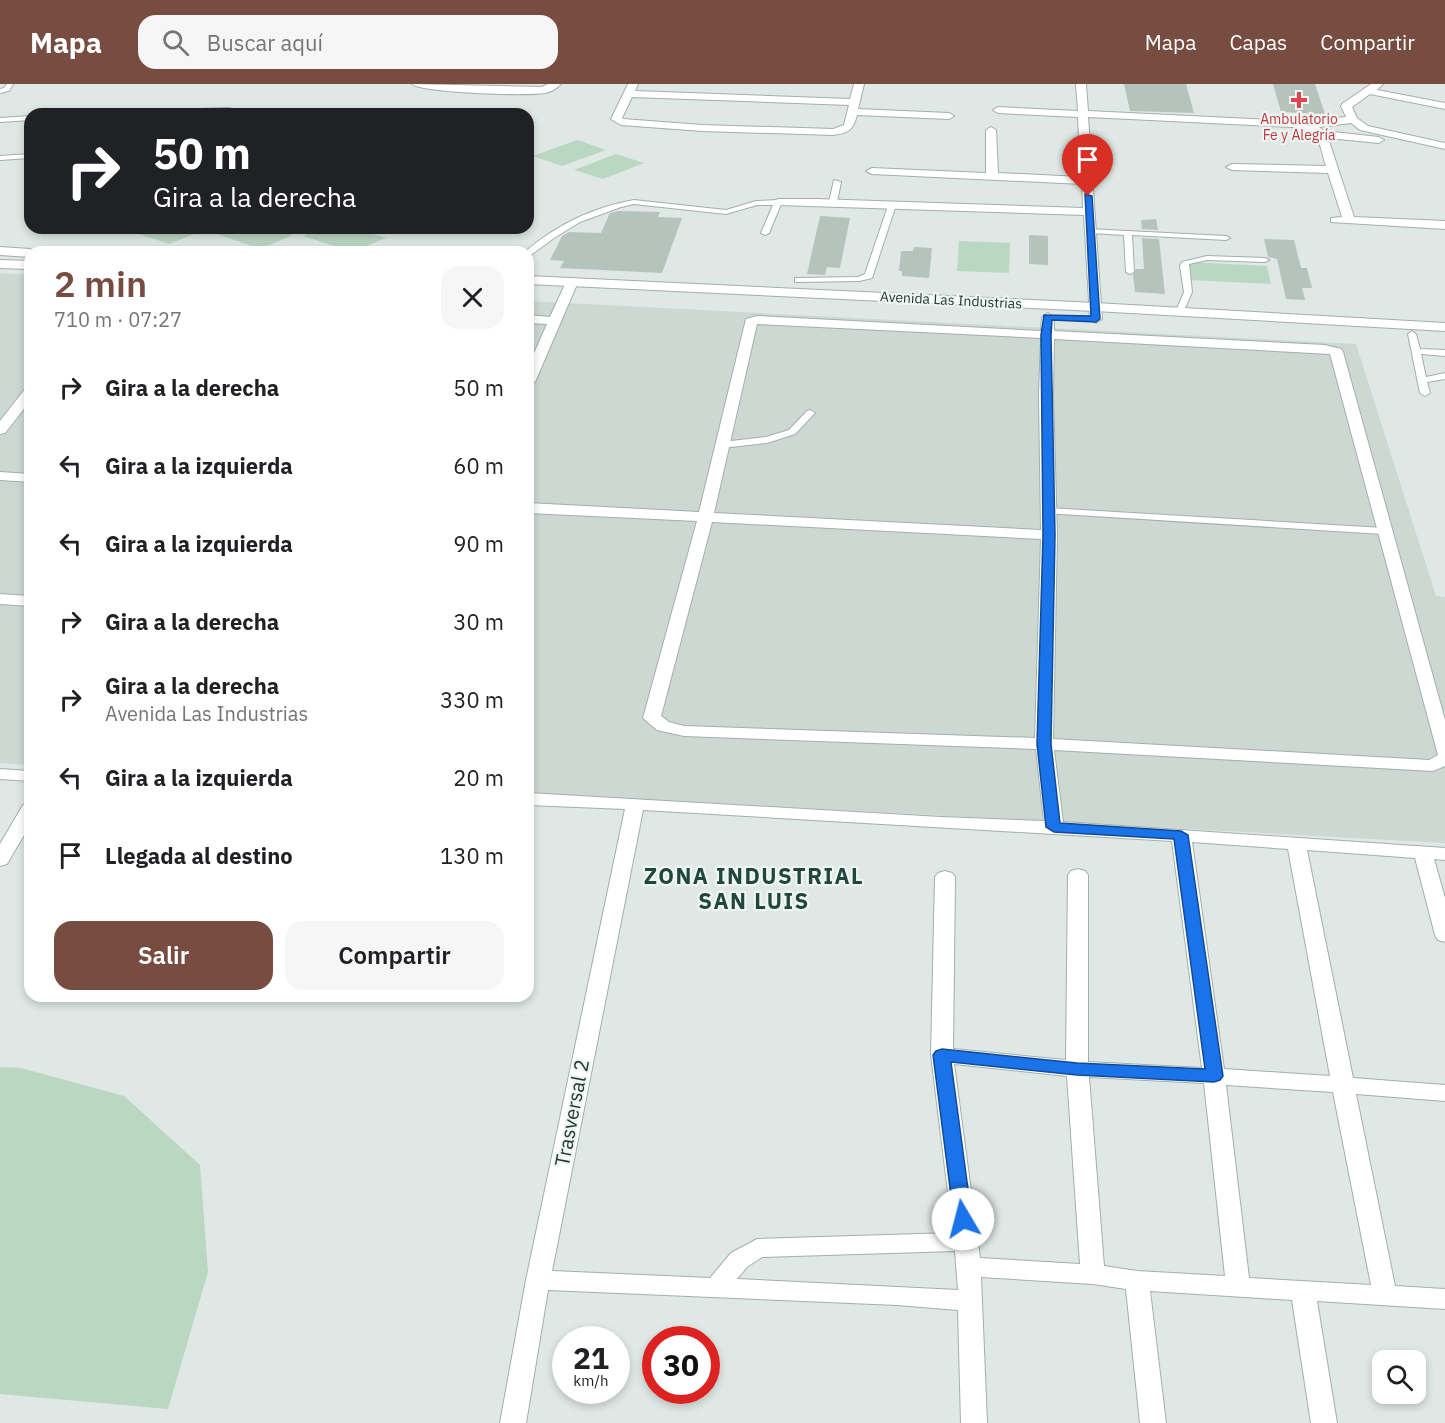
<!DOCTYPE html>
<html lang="es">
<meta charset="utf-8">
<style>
body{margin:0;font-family:"IBM Plex Sans",sans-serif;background:#f6f6f6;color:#202124;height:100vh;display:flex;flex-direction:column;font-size:22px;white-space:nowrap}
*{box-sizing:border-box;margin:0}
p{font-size:20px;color:#757577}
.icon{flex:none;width:33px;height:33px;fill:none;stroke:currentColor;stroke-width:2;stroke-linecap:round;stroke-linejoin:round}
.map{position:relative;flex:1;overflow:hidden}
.details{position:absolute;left:24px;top:162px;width:510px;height:756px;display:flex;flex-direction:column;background:#fff;border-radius:18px;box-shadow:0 3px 9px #0003}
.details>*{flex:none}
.guide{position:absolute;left:24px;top:24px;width:510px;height:126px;border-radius:18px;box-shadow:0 3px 9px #0003;background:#202124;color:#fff;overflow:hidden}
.controls{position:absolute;left:1372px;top:1266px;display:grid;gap:12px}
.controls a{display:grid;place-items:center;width:54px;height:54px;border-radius:12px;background:#fff;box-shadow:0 3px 9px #0003;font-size:30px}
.speed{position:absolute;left:552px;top:1242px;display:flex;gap:12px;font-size:30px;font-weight:700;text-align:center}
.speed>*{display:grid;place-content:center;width:78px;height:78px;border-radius:50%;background:#fff;box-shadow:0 3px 9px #0003;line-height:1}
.speed small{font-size:15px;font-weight:400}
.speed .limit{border:9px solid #d22;background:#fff;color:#111}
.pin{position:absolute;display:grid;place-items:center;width:51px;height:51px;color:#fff;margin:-62px -26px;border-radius:50% 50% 50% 0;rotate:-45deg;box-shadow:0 0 6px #0007}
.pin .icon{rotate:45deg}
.me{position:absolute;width:66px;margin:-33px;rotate:352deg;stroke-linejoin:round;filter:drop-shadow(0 0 4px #0008)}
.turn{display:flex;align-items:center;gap:21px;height:126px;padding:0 30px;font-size:27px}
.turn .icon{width:78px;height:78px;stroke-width:2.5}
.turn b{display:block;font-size:42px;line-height:51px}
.round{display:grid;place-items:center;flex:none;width:63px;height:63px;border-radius:18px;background:#f6f6f6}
.summary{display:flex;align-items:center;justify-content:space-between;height:102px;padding:0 30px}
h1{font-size:36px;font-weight:600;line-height:45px;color:#774d41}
.action{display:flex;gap:12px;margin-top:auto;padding:12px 30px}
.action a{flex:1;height:69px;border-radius:18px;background:#774d41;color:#fff;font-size:24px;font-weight:600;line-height:69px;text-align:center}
.action a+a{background:#f6f6f6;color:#202124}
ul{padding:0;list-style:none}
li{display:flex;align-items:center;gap:18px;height:78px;padding:0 30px}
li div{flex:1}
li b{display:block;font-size:22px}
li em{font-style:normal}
header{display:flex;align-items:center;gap:36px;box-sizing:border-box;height:84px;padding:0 30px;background:#774d41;color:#fff}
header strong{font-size:28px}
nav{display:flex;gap:33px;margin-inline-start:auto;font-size:21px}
.search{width:420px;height:54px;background:#f6f6f6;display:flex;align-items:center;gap:15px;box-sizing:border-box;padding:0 21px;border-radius:18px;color:#757577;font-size:22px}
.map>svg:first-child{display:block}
.built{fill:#ced8d3}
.green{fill:#bad7c2}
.building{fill:#b5c3bd}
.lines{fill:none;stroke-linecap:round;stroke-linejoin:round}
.service-casing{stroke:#a3afab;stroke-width:2}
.minor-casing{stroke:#a3afab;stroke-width:2}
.tertiary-casing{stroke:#a3afab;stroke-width:2}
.service{fill:#fff;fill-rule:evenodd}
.minor{fill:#fff;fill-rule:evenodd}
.tertiary{fill:#fff;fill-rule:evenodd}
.route{fill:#1a73e8;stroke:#114b97;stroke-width:1.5}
.health-dot{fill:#e0444e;stroke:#eff6f2;stroke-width:2}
.labels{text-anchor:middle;stroke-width:4.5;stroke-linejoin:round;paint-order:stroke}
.far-health-label{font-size:14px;fill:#be3a42;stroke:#eff6f2}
.far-street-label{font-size:14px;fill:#223631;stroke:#eff6f2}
.near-street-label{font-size:20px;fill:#223631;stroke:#eff6f2}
.district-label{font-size:22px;font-weight:bold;letter-spacing:1.5px;fill:#21463d;stroke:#eff6f2}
</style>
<header>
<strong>Mapa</strong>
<div class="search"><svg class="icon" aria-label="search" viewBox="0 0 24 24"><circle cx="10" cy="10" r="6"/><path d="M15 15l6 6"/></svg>Buscar aquí</div>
<nav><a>Mapa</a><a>Capas</a><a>Compartir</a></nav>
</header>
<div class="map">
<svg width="1445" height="1339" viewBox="0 0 1445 1339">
<rect width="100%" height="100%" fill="#dfe8e4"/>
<g class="built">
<path d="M0,189L30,191V681L0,679Z"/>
<path d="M528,217L1356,260L1436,512L1445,513V759L528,709Z"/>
</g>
<g class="green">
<path d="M577,56L606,66L562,82L533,72Z"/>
<path d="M616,70L644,79L603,95L574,86Z"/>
<path d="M121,144H193L202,147L169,160Z"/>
<path d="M221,144H272L293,151L260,165L211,148Z"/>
<path d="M322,144H354L386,154L352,168L303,152Z"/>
<path d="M959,157L1010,159L1009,189L957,187Z"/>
<path d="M1188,178L1267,182L1271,200L1190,196Z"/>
<path d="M0,983L21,984L124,1012L200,1081L208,1188L168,1325L0,1310Z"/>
</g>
<g class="building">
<path d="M1124,0H1186L1194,29L1130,27Z"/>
<path d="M1273,0H1315L1325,30L1281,28Z"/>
<path d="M618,127L660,128L658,133L682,134L662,189L560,184L564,177L550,176L562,152L569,148L601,149L610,129Z"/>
<path d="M820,132L850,134L840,184L827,183L825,191L807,190Z"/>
<path d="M1156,135L1158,146L1142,145L1141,136Z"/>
<path d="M1029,151L1048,152V181L1029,180Z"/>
<path d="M1142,154L1159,155L1165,210L1135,208L1133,191L1136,185H1144Z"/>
<path d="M1264,155L1294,156L1301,184H1307L1312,204H1302L1305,216L1286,215L1277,175L1268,173Z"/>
<path d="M914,163L932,164L929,194L902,192V187H899L901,167H913Z"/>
</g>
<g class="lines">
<g class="service-casing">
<g id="service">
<path d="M7,0H13L9,7L0,9V5L4,4Z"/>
<path d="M228,24L258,30L228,28L110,30L113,28Z"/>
<path d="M30,32V36L0,38V34Z"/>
<path d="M30,70V74L0,76V72Z"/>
<path d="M834,96L841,98L837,118L833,120L829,118Z"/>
<path d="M634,116L726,126L756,117L778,116L782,118L769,149L765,151L761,149L773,121H757L726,130L634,120L621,123L580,138L554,154L531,171H528V168H525C556,141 594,123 634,116Z"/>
<path d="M889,119L896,121L872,194L859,197L795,198V194H798L858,193L865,190Z"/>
<path d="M1088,145L1226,152L1230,154L1226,156L1132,151L1134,188L1130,190L1126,188L1124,151L1091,149L1087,147Z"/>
<path d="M1207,172L1265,174L1269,176L1265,178L1207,176L1189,180L1192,208L1183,229H1177L1176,227L1184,208L1180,182L1182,178Z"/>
<path d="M1412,247L1416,250L1420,265L1445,266V272L1421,270L1426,293L1445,289V295L1427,298L1430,309L1425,312L1420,309L1408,250Z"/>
<path d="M810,326L815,329L795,350L767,359L722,364L717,361L722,358L766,353L789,346L807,327Z"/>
<path d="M1048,424L1383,444L1388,447L1383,450L1044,429V425Z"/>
</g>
</g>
<g class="minor-casing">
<g id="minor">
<path d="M412,0L542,3L548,0H561C557,4 551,8 545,9C528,12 423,9 412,0Z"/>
<path d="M628,0H638L635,7L850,15L854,0H864L858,25L949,29L954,32L949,35L857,31C853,47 848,49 833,51L702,47L621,41L611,35ZM632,13L849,21L844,41L833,45L702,41L623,35L622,34Z"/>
<path d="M1076,0H1086L1088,27L1293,37C1311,41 1328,34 1346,33L1341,22L1342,20L1371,0H1383L1377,6L1445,19V25L1370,10L1352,23L1357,34L1368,42L1445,59V65L1360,46L1351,39L1319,43L1324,47L1379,53L1384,56L1379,59L1328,54L1354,133L1445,137V145L1331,138V134L1342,133L1328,89L1232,86L1226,83L1232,80L1326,82C1318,56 1322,50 1293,43L1088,33L1102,235L1096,239L1090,235L1084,131L778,121L772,118L778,115H817L1083,124L1082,100L872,90L866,87L872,84L986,89V46L991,43L996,46L998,89L1081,93L1078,33L998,29L993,26L998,23L1078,27Z"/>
<path d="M572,194L578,198L535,298L528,302V283L547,240L528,239V231L550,233L566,198Z"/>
<path d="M1048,229L1054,233V247L1325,261L1341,265L1343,268L1445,636V682L1433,687L1054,666L1063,738L1445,764V776L1434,775L1445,814V858L1438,856L1435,851L1415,774L1307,766L1353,994L1445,1001V1017L1356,1010L1395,1202L1445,1205V1225L1317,1217L1337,1339H1311L1292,1216L1150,1207L1166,1339H1140L1126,1205L1093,1200L981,1193L987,1339H961L958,1226L897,1221L548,1206L526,1339H500L526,1196L625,725L528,721V709L941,733L1044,737L1036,665L684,652L657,646L643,634L697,437L528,429V419L699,428L746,235L757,232L1041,247L1042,233ZM757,240L1041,254L1039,311L1041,446L714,429ZM1054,255L1330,270L1438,671L1429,676L1053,655L1057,451L1053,311ZM712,438L1041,455L1035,654L684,642L669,638L661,632ZM643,726L1172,757L1202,984L1088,978V791L1085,787L1078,785L1071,787L1068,791L1066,976L953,965L955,793L952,789L945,787L938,789L935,793L931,971L953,1149L757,1155L731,1169L710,1194L552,1187ZM1192,758L1288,765L1330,992L1224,985ZM954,980L1067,992L1080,1180L980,1174ZM1089,993L1204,999L1225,1192L1137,1187L1104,1182ZM1226,1001L1333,1008L1371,1201L1249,1194ZM955,1167L958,1206L737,1195L747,1183L762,1173Z"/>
<path d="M30,304V317L5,349L0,350V337L25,305Z"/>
<path d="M0,388L30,390V398L0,396Z"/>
<path d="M0,510L30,512V522L0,520Z"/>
<path d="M0,685L30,687V697L0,695Z"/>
<path d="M30,719V741L7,780L0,782V760L23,721Z"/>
</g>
</g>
<g class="tertiary-casing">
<g id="tertiary">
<path d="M0,163L30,165L35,168H30V173L0,171Z"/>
<path d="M0,176L30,177V185L0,184Z"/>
<path d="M528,192L1095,219L1445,239V247L1095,227L528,200Z"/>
</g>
</g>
<use href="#service" class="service"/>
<use href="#minor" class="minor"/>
<use href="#tertiary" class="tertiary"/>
</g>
<path class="route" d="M1085,110L1092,112L1100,235L1096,238L1052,236L1051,251L1055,451L1051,660L1060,739L1181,747L1188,751L1223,992L1220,996L1214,998L1077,991L951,978L972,1135L969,1140L963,1142L957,1140L954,1135L933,971L936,967L942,965L1077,979L1205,985L1174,755L1054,748L1046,743L1037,660L1043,451L1041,251L1044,231L1091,232Z"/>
<path class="health-dot" d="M1296 7h6v6h6v6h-6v6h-6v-6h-6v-6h6z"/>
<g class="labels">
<g class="far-health-label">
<text x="1299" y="40">Ambulatorio<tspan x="1299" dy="16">Fe y Alegría</tspan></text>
</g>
<g class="far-street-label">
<text transform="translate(951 216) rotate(3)" y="5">Avenida Las Industrias</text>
</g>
<g class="near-street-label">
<text transform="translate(572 1029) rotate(-79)" y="7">Trasversal 2</text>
</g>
<g class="district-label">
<text x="754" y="800">ZONA INDUSTRIAL<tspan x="754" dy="25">SAN LUIS</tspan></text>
</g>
</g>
</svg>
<div class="controls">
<a><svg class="icon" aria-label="search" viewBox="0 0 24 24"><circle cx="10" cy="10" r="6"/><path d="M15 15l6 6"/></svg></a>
</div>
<div class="speed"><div>21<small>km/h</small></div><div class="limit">30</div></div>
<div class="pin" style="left:1088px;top:112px;background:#d93025"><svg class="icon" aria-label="arrive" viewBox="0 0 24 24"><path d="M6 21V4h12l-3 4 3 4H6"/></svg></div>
<svg class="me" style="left:963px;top:1135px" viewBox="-20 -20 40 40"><circle r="19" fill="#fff"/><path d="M0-13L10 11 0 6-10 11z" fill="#1a73e8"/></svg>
<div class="guide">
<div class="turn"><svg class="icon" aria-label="right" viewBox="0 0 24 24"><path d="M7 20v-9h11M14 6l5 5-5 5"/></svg><div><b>50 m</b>Gira a la derecha</div></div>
</div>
<section class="details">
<div class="summary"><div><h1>2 min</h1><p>710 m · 07:27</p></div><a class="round"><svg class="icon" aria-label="close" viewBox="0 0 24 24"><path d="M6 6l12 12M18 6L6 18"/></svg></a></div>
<ul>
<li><svg class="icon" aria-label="right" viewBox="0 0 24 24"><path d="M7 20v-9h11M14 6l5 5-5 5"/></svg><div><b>Gira a la derecha</b></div><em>50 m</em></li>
<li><svg class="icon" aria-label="left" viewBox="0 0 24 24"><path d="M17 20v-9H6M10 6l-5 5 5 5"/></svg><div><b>Gira a la izquierda</b></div><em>60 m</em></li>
<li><svg class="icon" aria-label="left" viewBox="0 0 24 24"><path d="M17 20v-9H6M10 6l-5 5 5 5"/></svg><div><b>Gira a la izquierda</b></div><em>90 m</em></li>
<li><svg class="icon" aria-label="right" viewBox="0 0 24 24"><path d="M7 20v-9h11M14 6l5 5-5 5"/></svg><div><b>Gira a la derecha</b></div><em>30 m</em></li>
<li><svg class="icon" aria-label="right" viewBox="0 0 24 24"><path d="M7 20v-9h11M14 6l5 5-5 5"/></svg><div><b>Gira a la derecha</b><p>Avenida Las Industrias</p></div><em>330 m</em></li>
<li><svg class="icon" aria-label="left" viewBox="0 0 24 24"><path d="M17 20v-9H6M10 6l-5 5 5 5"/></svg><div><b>Gira a la izquierda</b></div><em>20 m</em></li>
<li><svg class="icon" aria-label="arrive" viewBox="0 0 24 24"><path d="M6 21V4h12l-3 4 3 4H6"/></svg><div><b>Llegada al destino</b></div><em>130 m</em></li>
</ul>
<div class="action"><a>Salir</a><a>Compartir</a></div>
</section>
</div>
